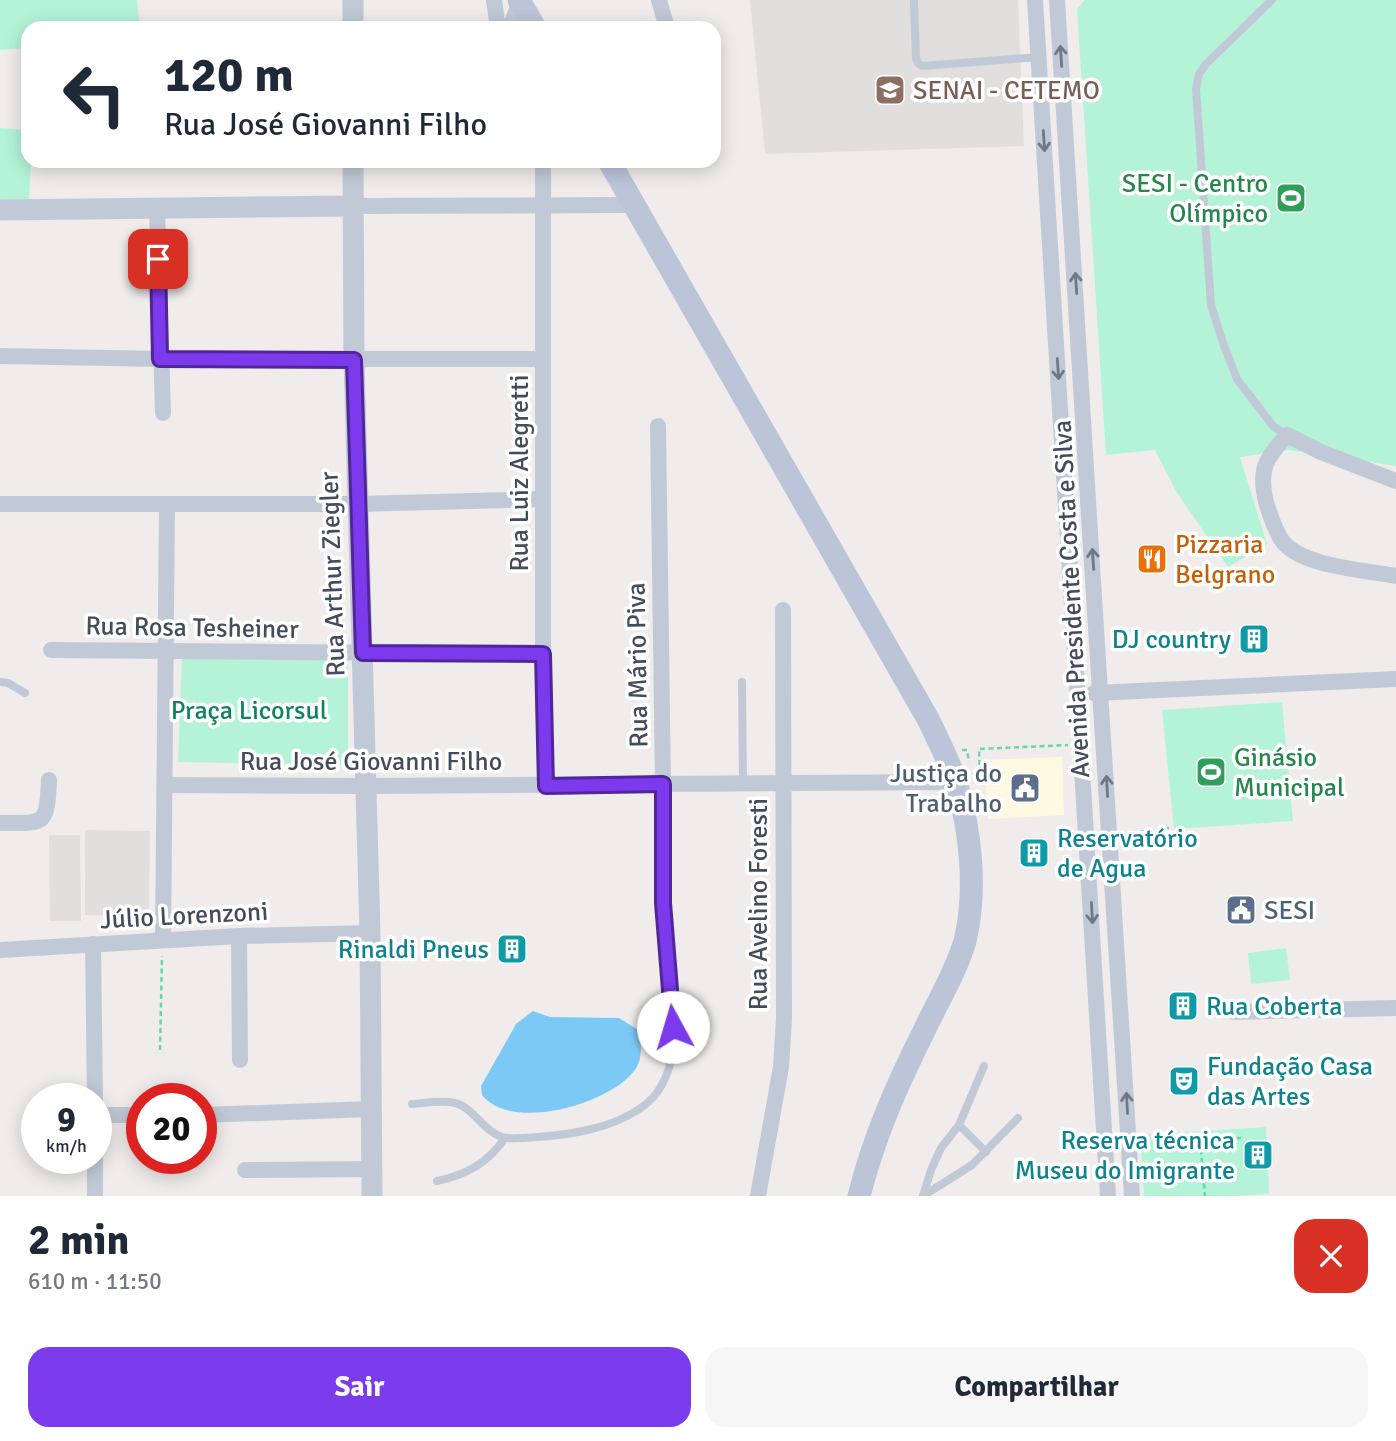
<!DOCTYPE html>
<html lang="pt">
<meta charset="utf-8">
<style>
body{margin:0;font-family:Signika,sans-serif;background:#f6f6f7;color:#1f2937;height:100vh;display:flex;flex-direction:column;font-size:26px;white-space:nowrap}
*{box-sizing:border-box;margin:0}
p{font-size:23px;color:#747a83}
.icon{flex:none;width:38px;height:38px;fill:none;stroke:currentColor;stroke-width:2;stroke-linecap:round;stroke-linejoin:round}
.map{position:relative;height:1196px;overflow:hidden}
.panel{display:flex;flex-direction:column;background:#fff;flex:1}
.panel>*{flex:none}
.banner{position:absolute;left:21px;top:21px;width:700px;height:147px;border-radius:21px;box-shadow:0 4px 18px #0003;background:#fff;color:#1f2937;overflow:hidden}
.speed{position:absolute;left:21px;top:1083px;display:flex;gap:14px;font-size:35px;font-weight:700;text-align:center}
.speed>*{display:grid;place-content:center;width:91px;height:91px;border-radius:50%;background:#fff;box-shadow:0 4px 18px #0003;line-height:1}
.speed small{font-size:18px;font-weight:400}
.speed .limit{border:10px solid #d22;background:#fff;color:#111}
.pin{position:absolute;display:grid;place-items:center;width:60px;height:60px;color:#fff;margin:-30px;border-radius:14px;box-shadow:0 4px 10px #0006}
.me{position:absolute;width:77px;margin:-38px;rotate:354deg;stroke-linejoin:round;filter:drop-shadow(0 0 5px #0008)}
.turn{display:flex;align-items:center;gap:24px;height:147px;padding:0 28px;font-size:32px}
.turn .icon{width:91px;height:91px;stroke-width:2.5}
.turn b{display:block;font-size:49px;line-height:60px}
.round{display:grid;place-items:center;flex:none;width:74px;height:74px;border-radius:21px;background:#f6f6f7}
.head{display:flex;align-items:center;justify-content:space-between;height:119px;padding:0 28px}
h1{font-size:42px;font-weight:700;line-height:52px}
.cta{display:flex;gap:14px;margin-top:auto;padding:14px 28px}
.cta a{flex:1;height:80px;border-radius:21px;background:#7c3aed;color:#fff;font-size:28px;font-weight:700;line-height:80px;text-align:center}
.cta a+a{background:#f6f6f7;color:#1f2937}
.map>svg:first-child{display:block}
.commercial{fill:#fefae2}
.education{fill:#e1dede}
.green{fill:#b4f3d7}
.water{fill:#7cc9f5}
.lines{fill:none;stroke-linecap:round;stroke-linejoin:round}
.path{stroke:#69d4b1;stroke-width:2.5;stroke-dasharray:5 3.5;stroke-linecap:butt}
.service{stroke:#c1c9d6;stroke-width:8}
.minor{stroke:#c1c9d6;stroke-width:16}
.tertiary{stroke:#c1c9d6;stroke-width:21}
.secondary{stroke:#bcc5d8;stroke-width:23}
.oneway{stroke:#6f7887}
.route-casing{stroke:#51269a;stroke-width:18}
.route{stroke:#7c3aed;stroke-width:12}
.labels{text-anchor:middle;stroke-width:7;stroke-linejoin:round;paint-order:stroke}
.education-label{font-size:26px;fill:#785e54;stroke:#fff;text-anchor:start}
.leisure-label{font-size:26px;fill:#27864d;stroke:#fff;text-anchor:end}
.street-label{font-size:26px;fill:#434c5c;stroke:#fff}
.food-label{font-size:26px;fill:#c56008;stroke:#fff;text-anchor:start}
.culture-label{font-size:26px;fill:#0d838f;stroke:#fff;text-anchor:end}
.park-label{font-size:26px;fill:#0d845b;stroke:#fff}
.service-label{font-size:26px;fill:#4e5e75;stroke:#fff;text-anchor:end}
</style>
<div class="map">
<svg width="1396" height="1196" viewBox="0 0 1396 1196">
<rect width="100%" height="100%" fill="#f0ecec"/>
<path class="commercial" d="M1062,757L1064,815L988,819L985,760Z"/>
<g class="education">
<path d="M750,0H1018L1024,146L765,154Z"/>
<path d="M85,830L150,831L149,916L85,915Z"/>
<path d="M49,835H80L81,921H50Z"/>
</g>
<g class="green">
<path d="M0,0H137L140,28H28V48L0,50Z"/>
<path d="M1085,0H1396V466L1289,450L1240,457L1267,544L1228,567L1176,491L1155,450L1106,455L1077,9Z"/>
<path d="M0,128L28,130V161H31L29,200L0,202Z"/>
<path d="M182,655L348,656V765L178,762Z"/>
<path d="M1282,702L1293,821L1174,829L1162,710Z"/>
<path d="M1286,948L1290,980L1251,984L1248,953Z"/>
<path d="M1266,1127L1269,1194L1236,1196H1144L1140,1135Z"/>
</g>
<path class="water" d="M533,1011L550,1017L619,1018L638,1030C642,1043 643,1060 634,1071C608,1105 511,1132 482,1095L481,1086L516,1024Z"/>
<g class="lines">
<g class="path">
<path d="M962,750H967L969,762"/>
<path d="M972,774H980L979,749L1068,745"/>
<path d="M1123,834L1169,828"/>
<path d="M160,1050L162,956"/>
<path d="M1200,1141L1205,1196"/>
<path d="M1169,1143L1241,1138"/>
</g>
<g class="service">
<path d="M914,0L916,58L918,63L922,66L1039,57"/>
<path d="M1272,0L1206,64L1199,74L1196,89L1211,305L1223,343L1237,379L1273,426L1287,435"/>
<path d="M0,682L8,683L25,693"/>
<path d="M742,682L743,783"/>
<path d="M412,1104C425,1103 442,1100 455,1103C473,1107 483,1131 502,1137C509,1139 517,1138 523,1138C563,1136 614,1130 646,1104C665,1089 671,1065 675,1042L663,903V784"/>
<path d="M959,1125L986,1152"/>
<path d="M437,1181C466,1175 488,1163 505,1138"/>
<path d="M923,1196L931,1170L941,1148L959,1125L984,1066"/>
<path d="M923,1196L972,1165L1018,1118"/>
</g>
<g class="minor">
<path d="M494,0L498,28"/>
<path d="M659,0L667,28"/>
<path d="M1035,0L1108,1196"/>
<path d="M1057,0C1080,399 1108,797 1132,1196"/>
<path d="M510,28L520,1"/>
<path d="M543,161V654L546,786"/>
<path d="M353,206L633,205"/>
<path d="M157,209L163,413"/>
<path d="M0,356L161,359H543"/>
<path d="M658,426L663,784"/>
<path d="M1396,481L1321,452L1287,435C1266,459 1258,468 1266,502C1270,515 1275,531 1283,542C1304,567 1365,570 1396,576"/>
<path d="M0,504H358L543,499"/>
<path d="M51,650L543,654"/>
<path d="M1094,693L1396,679"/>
<path d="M165,785L367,786L956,782"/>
<path d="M0,823C45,823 47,827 49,780"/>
<path d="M239,936L240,1060"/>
<path d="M163,940L167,504"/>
<path d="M93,944L95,1099"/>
<path d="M0,950L239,936L370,933"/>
<path d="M1234,1012L1396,1008"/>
<path d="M96,1115H142"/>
<path d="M201,1115L372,1109"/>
<path d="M95,1158V1196"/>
<path d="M245,1170L372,1169"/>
<path d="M758,1196L781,1067L784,1019L783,610"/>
</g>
<g class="tertiary">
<path d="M353,28V0"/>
<path d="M353,161L354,360L370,933L372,1196"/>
<path d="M0,210L353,206"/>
</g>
<g class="secondary">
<path d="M519,0L535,28"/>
<path d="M609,161L928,719C938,740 949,761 956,782C971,831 977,891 965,941C956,972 937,1003 923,1033C896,1087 874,1137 859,1196"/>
</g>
</g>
<defs><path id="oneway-shaft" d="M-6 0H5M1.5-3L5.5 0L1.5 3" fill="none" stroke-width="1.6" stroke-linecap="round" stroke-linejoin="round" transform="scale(1.75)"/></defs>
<g class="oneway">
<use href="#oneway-shaft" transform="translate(1061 56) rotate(-94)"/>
<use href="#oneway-shaft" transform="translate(1044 141) rotate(86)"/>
<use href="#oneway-shaft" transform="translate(1076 283) rotate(-94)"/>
<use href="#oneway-shaft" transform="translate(1058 369) rotate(86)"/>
<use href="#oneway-shaft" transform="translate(1093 559) rotate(-94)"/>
<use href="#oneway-shaft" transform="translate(1107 786) rotate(-93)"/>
<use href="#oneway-shaft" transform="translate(1092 913) rotate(87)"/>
<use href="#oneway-shaft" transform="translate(1127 1103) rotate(-93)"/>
</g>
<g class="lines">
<g class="route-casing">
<path id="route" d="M158,259L160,359L354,360L363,653L543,654L546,786L663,784V903L673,1027"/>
</g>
<use href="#route" class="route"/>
</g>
<defs>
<g id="university-square" transform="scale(1.575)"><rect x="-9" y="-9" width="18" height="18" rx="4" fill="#8d6e63" stroke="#fff"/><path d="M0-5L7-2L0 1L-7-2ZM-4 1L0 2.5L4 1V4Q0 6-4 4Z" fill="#fff"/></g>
<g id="stadium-square" transform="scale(1.575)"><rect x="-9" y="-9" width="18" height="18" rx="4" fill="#2e9e5b" stroke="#fff"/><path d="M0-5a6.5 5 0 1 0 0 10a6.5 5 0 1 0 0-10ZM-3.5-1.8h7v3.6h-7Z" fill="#fff"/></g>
<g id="restaurant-square" transform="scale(1.575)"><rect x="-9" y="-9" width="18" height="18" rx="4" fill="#e8710a" stroke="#fff"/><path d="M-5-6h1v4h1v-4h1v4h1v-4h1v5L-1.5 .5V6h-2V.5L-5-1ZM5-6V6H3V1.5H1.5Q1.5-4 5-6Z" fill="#fff"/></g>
<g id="building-square" transform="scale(1.575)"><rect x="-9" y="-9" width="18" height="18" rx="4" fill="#0f9aa8" stroke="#fff"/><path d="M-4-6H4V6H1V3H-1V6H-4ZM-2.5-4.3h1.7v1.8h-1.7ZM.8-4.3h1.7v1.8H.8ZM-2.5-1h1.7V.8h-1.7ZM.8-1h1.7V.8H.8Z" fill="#fff"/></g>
<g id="civic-square" transform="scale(1.575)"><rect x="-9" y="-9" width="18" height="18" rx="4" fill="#5c6f8a" stroke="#fff"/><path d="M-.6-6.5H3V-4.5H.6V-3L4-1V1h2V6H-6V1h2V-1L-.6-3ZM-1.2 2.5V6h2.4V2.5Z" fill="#fff"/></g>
<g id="theatre-square" transform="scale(1.575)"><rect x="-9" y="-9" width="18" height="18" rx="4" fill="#0f9aa8" stroke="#fff"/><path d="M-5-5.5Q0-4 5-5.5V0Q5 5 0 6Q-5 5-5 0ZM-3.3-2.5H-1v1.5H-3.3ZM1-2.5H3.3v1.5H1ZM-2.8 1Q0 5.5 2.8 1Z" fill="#fff"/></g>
</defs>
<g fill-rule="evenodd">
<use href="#university-square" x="890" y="90"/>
<use href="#stadium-square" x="1291" y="198"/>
<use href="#restaurant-square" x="1152" y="559"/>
<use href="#building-square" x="1254" y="639"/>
<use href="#stadium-square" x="1211" y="772"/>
<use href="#civic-square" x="1025" y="788"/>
<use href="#building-square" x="1034" y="853"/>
<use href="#civic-square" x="1241" y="910"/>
<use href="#building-square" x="512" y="949"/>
<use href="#building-square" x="1183" y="1006"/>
<use href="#theatre-square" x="1184" y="1081"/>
<use href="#building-square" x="1258" y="1155"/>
</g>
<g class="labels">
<g class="education-label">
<text x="913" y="99">SENAI - CETEMO</text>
</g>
<g class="leisure-label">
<text x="1268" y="192">SESI - Centro<tspan x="1268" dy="30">Olímpico</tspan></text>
<text x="1234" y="766" text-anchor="start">Ginásio<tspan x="1234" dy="30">Municipal</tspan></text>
</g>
<g class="street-label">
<text transform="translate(519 473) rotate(-90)" y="9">Rua Luiz Alegretti</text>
<text transform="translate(332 574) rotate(-92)" y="9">Rua Arthur Ziegler</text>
<text transform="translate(1071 599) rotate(-93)" y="9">Avenida Presidente Costa e Silva</text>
<text transform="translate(192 627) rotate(1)" y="9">Rua Rosa Tesheiner</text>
<text transform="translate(637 665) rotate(-91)" y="9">Rua Mário Piva</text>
<text x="371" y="770">Rua José Giovanni Filho</text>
<text transform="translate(758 904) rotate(-90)" y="9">Rua Avelino Foresti</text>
<text transform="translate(184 915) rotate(-3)" y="9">Júlio Lorenzoni</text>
</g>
<g class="food-label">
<text x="1175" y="553">Pizzaria<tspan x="1175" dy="30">Belgrano</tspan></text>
</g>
<g class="culture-label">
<text x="1231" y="648">DJ country</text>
<text x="1057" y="847" text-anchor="start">Reservatório<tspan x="1057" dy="30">de Agua</tspan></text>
<text x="489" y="958">Rinaldi Pneus</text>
<text x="1206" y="1015" text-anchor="start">Rua Coberta</text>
<text x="1207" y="1075" text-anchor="start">Fundação Casa<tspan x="1207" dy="30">das Artes</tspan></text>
<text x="1235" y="1149">Reserva técnica<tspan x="1235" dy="30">Museu do Imigrante</tspan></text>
</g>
<g class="park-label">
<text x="249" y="719">Praça Licorsul</text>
</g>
<g class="service-label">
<text x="1002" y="782">Justiça do<tspan x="1002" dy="30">Trabalho</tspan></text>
<text x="1264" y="919" text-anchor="start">SESI</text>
</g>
</g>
</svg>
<div class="speed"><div>9<small>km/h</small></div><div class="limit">20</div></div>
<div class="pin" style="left:158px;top:259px;background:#d93025"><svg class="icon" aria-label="arrive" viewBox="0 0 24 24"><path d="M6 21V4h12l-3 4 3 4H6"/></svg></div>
<svg class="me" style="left:673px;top:1027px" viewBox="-20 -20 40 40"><circle r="19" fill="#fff"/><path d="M0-13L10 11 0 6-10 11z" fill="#7c3aed"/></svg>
<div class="banner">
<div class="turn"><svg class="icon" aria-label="left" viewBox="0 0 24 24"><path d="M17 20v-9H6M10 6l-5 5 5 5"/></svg><div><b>120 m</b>Rua José Giovanni Filho</div></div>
</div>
</div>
<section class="panel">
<div class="head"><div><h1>2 min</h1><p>610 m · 11:50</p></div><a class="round" style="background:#d93025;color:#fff"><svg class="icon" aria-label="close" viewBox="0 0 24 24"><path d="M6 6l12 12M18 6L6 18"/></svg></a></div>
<div class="cta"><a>Sair</a><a>Compartilhar</a></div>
</section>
